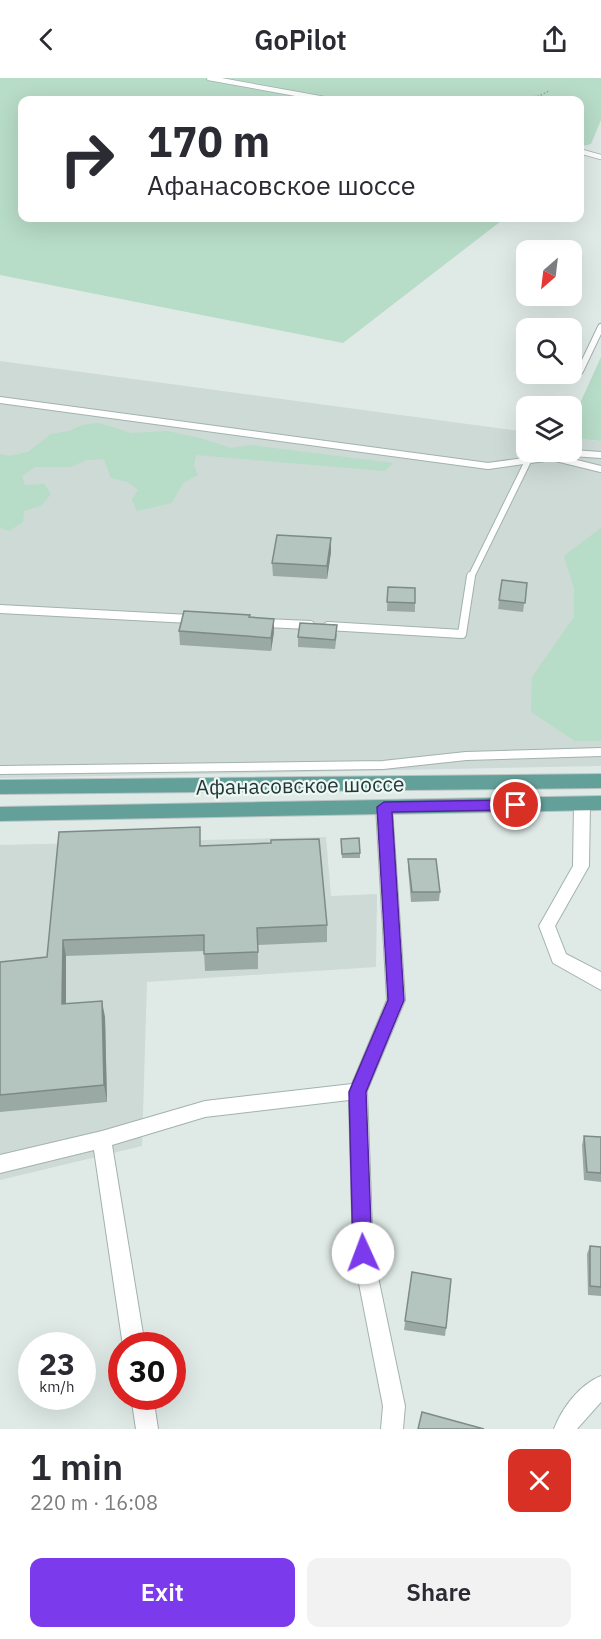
<!DOCTYPE html>
<meta charset="utf-8">
<style>
body{margin:0;font-family:"IBM Plex Sans",sans-serif;background:#f2f2f3;color:#2b2b33;height:100vh;display:flex;flex-direction:column;font-size:22px;white-space:nowrap}
*{box-sizing:border-box;margin:0}
p{font-size:20px;color:#7c7c81}
.icon{flex:none;width:33px;height:33px;fill:none;stroke:currentColor;stroke-width:2;stroke-linecap:round;stroke-linejoin:round}
.map{position:relative;height:1351px;overflow:hidden}
.drawer{display:flex;flex-direction:column;background:#fff;flex:1}
.drawer>*{flex:none}
.top-card{position:absolute;left:18px;top:18px;width:566px;height:126px;border-radius:12px;box-shadow:0 6px 24px #0002;background:#fff;color:#2b2b33;overflow:hidden}
.needle{width:39px;rotate:208deg}
.fabs{position:absolute;left:516px;top:162px;display:grid;gap:12px}
.fabs a{display:grid;place-items:center;width:66px;height:66px;border-radius:12px;background:#fff;box-shadow:0 6px 24px #0002;font-size:30px}
.speed{position:absolute;left:18px;top:1254px;display:flex;gap:12px;font-size:30px;font-weight:700;text-align:center}
.speed>*{display:grid;place-content:center;width:78px;height:78px;border-radius:50%;background:#fff;box-shadow:0 6px 24px #0002;line-height:1}
.speed small{font-size:15px;font-weight:400}
.speed .limit{border:9px solid #d22;background:#fff;color:#111}
.pin{position:absolute;display:grid;place-items:center;width:51px;height:51px;color:#fff;margin:-26px;border:3px solid #fff;border-radius:50%;box-shadow:0 2px 6px #0007}
.me{position:absolute;width:66px;margin:-33px;rotate:358deg;stroke-linejoin:round;filter:drop-shadow(0 0 4px #0008)}
.turn{display:flex;align-items:center;gap:21px;height:126px;padding:0 30px;font-size:27px}
.turn .icon{width:78px;height:78px;stroke-width:2.5}
.turn b{display:block;font-size:42px;line-height:51px}
.round{display:grid;place-items:center;flex:none;width:63px;height:63px;border-radius:12px;background:#f2f2f3}
.summary{display:flex;align-items:center;justify-content:space-between;height:102px;padding:0 30px}
h1{font-size:36px;font-weight:600;line-height:45px}
.action{display:flex;gap:12px;margin-top:auto;padding:12px 30px}
.action a{flex:1;height:69px;border-radius:12px;background:#7c3aed;color:#fff;font-size:24px;font-weight:600;line-height:69px;text-align:center}
.action a+a{background:#f2f2f3;color:#2b2b33}
header{display:flex;justify-content:space-between;align-items:center;height:78px;padding:0 30px;background:#fff;font-size:27px;font-weight:600}
.map>svg:first-child{display:block}
.built{fill:#cddad6}
.green{fill:#b7dcc7}
.lines{fill:none;stroke-linecap:round;stroke-linejoin:round}
.service-far2-casing{stroke:#a2b2af;stroke-width:6}
.service-far1-casing{stroke:#a2b2af;stroke-width:8}
.service-casing{stroke:#a2b2af;stroke-width:10}
.minor-casing{stroke:#a2b2af;stroke-width:2}
.primary-casing{stroke:#bcc4c3;stroke-width:2}
.path{stroke:#7faea6;stroke-width:1.5;stroke-dasharray:1.5 2;stroke-linecap:butt}
.service-far2{stroke:#fff;stroke-width:4.5}
.service-far1{stroke:#fff;stroke-width:6}
.service{stroke:#fff;stroke-width:8}
.minor{fill:#fff;fill-rule:evenodd}
.primary{fill:#63a099;fill-rule:evenodd}
.wall{fill:#9ba9a5}
.shaded-wall{fill:#7e8a86}
.building{fill:#b4c5c0;stroke:#7e8a86;stroke-width:1.5}
.route{fill:#7c3aed;stroke:#51269a;stroke-width:1.5}
.labels{text-anchor:middle;stroke-width:4.5;stroke-linejoin:round;paint-order:stroke}
.street-label{font-size:21px;fill:#203a37;stroke:#eff7f4}
</style>
<header><svg class="icon" aria-label="back" viewBox="0 0 24 24"><path d="M15 5l-7 7 7 7"/></svg>GoPilot<svg class="icon" aria-label="share" viewBox="0 0 24 24"><path d="M12 15V3M7 8l5-5 5 5M5 13v7h14v-7"/></svg></header>
<div class="map">
<svg width="601" height="1351" viewBox="0 0 601 1351">
<rect width="100%" height="100%" fill="#dfeae7"/>
<g class="built">
<path d="M0,283L526,354V374H572V360L599,363L601,361V688L0,700Z"/>
<path d="M326,759L331,818L377,816L376,889L147,904L142,1068L0,1102V767Z"/>
</g>
<g class="green">
<path d="M0,0H601V42L591,66L579,69V22H22V140H505L343,265L0,197Z"/>
<path d="M601,279V361L600,363L572,360V343Z"/>
<path d="M99,345L131,355L167,353L200,360L231,370L250,367L393,385L385,393L196,377L194,387L198,397L183,405L172,425L137,433L132,422L138,412L128,404L111,400L104,381L86,382L71,389H35L22,398L25,407L44,406L51,416L42,427L24,433L23,444L9,453L0,450V376L10,378L28,374L51,356L69,353L82,347Z"/>
<path d="M601,450V663H575L531,634L532,599L574,539V510L564,478Z"/>
</g>
<g class="lines">
<g class="service-far2-casing">
<g id="service-far2">
<path d="M209,0L330,22"/>
<path d="M579,73L601,79"/>
</g>
</g>
<g class="service-far1-casing">
<g id="service-far1">
<path d="M580,293L601,249"/>
<path d="M0,322L488,388L552,379L601,391"/>
<path d="M559,380L572,375L601,377"/>
<path d="M471,499L528,383"/>
</g>
</g>
<g class="service-casing">
<g id="service">
<path d="M0,531L190,541"/>
<path d="M265,545L310,547"/>
<path d="M328,548L462,556L471,498"/>
<path d="M0,692L383,687L466,678L601,674"/>
</g>
</g>
<g class="minor-casing">
<g id="minor">
<path d="M582,720L587,722L590,726L589,788L555,848L566,876L601,894V912L553,885L539,848L573,788L574,726L577,722Z"/>
<path d="M384,723L390,725L392,729L405,922L367,1013L373,1175L405,1328L403,1351H381L383,1328L353,1175L349,1022L205,1039L112,1067L145,1268H123L94,1072L0,1095V1077L102,1053L205,1023L352,1006L387,922L376,729L378,725Z"/>
<path d="M601,1298V1324L577,1351H554C562,1330 579,1307 601,1298Z"/>
<path d="M131,1318H153L158,1351H136Z"/>
</g>
</g>
<g class="primary-casing">
<g id="primary">
<path d="M601,696V710L0,716V702Z"/>
<path d="M601,718V732L0,743V729Z"/>
</g>
</g>
<path class="path" d="M506,22L539,18L549,13"/>
<use href="#service-far2" class="service-far2"/>
<use href="#service-far1" class="service-far1"/>
<use href="#service" class="service"/>
<use href="#minor" class="minor"/>
<use href="#primary" class="primary"/>
</g>
<g class="wall">
<path d="M331,460V474L327,501L273,498L272,485Z"/>
<path d="M502,502L527,505L523,534L498,531Z"/>
<path d="M388,509L415,525V534L387,533Z"/>
<path d="M250,539L274,554L271,573L180,567L179,553Z"/>
<path d="M337,556L335,571L298,569V559Z"/>
<path d="M59,754L201,768L327,847V864L258,867V891L205,893L204,873L66,878V926L105,939L107,1024L0,1034V884L47,879Z"/>
<path d="M341,761L360,775V780H342Z"/>
<path d="M408,781L440,814L439,823L411,824L408,790Z"/>
<path d="M584,1058L601,1059V1104L584,1102L582,1067Z"/>
<path d="M590,1168L601,1169V1218L588,1217L587,1176Z"/>
<path d="M412,1194L446,1250L445,1258L404,1252Z"/>
</g>
<g class="shaded-wall">
<path d="M331,460V474L327,501V488Z"/>
<path d="M274,541V554L271,573V560Z"/>
<path d="M63,862L66,878V943L62,926Z"/>
<path d="M102,923L105,939L107,1024L104,1007Z"/>
</g>
<g class="building">
<path d="M277,457L331,460L327,488L272,485Z"/>
<path d="M502,502L527,505L525,525L499,522Z"/>
<path d="M388,509L415,510V525L387,524Z"/>
<path d="M184,533L250,537L249,539L274,541L271,560L179,553Z"/>
<path d="M300,545L337,547L335,562L298,559Z"/>
<path d="M200,749V768L271,765V762L319,761L327,847L257,850L258,874L204,876V857L63,862L62,926L102,923L104,1007L0,1017V884L47,879L59,754Z"/>
<path d="M359,760L360,775L342,776L341,761Z"/>
<path d="M408,781H436L440,814H412Z"/>
<path d="M584,1058L601,1059V1095L587,1094Z"/>
<path d="M590,1168L601,1169V1209L590,1208Z"/>
<path d="M412,1194L451,1201L446,1250L405,1243Z"/>
<path d="M422,1334L484,1351H418Z"/>
</g>
<path class="route" d="M516,722L523,727L516,732L392,734L404,922L366,1014L372,1175L369,1181L363,1184L356,1181L353,1175L349,1014L388,922L377,729L384,724Z"/>
<g class="labels">
<g class="street-label">
<text transform="translate(300 708) rotate(-1)" y="7">Афанасовское шоссе</text>
</g>
</g>
</svg>
<div class="fabs">
<a><svg class="needle" viewBox="-14 -14 28 28"><path d="M0-13l5 13h-10z" fill="#e53935"/><path d="M0 13l5-13h-10z" fill="#7c7c81"/></svg></a>
<a><svg class="icon" aria-label="search" viewBox="0 0 24 24"><circle cx="10" cy="10" r="6"/><path d="M15 15l6 6"/></svg></a>
<a><svg class="icon" aria-label="layers" viewBox="0 0 24 24"><path d="M12 4l9 5-9 5-9-5zM3 14l9 5 9-5"/></svg></a>
</div>
<div class="speed"><div>23<small>km/h</small></div><div class="limit">30</div></div>
<div class="pin" style="left:516px;top:727px;background:#d93025"><svg class="icon" aria-label="arrive" viewBox="0 0 24 24"><path d="M6 21V4h12l-3 4 3 4H6"/></svg></div>
<svg class="me" style="left:363px;top:1175px" viewBox="-20 -20 40 40"><circle r="19" fill="#fff"/><path d="M0-13L10 11 0 6-10 11z" fill="#7c3aed"/></svg>
<div class="top-card">
<div class="turn"><svg class="icon" aria-label="right" viewBox="0 0 24 24"><path d="M7 20v-9h11M14 6l5 5-5 5"/></svg><div><b>170 m</b>Афанасовское шоссе</div></div>
</div>
</div>
<section class="drawer">
<div class="summary"><div><h1>1 min</h1><p>220 m · 16:08</p></div><a class="round" style="background:#d93025;color:#fff"><svg class="icon" aria-label="close" viewBox="0 0 24 24"><path d="M6 6l12 12M18 6L6 18"/></svg></a></div>
<div class="action"><a>Exit</a><a>Share</a></div>
</section>
